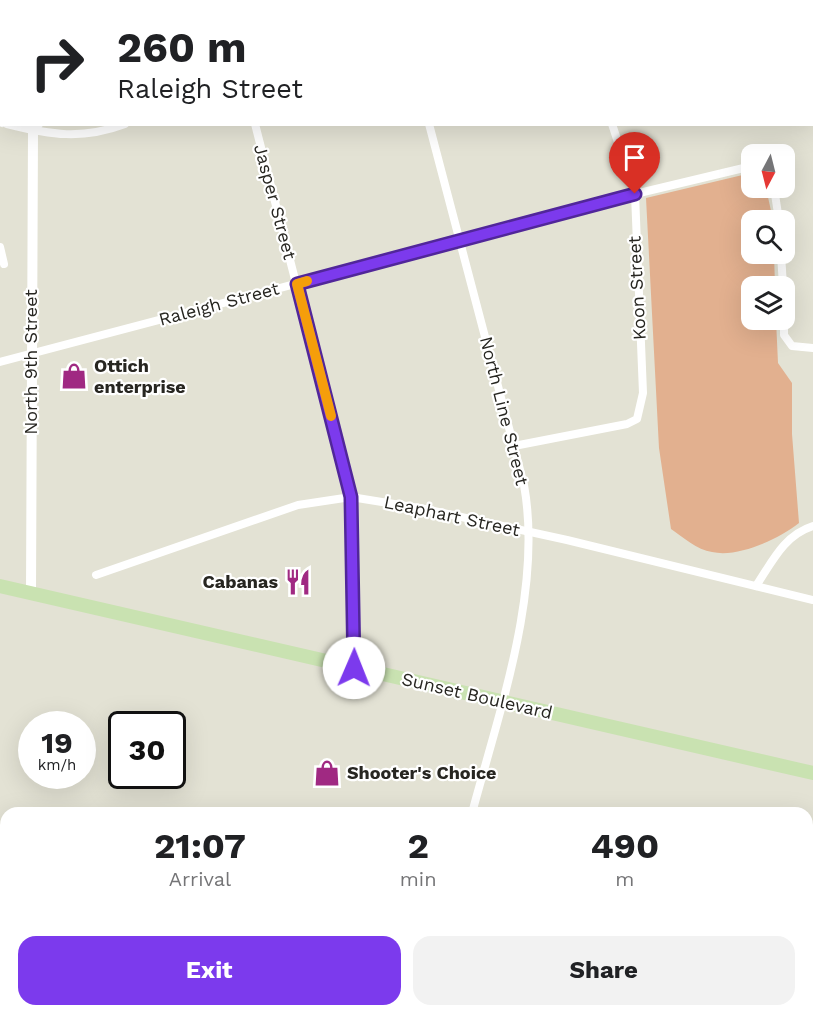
<!DOCTYPE html>
<style>
body{margin:0;font-family:"Work Sans",sans-serif;background:#f2f2f2;color:#202124;height:100vh;display:flex;flex-direction:column;font-size:22px;white-space:nowrap}
*{box-sizing:border-box;margin:0}
p{font-size:20px;color:#757577}
.icon{flex:none;width:33px;height:33px;fill:none;stroke:currentColor;stroke-width:2;stroke-linecap:round;stroke-linejoin:round}
.map{position:relative;flex:1;overflow:hidden}
.drawer{position:absolute;left:0px;top:807px;width:813px;height:210px;display:flex;flex-direction:column;background:#fff;border-radius:18px 18px 0 0;box-shadow:0 6px 24px #0002}
.drawer>*{flex:none}
.hud{position:absolute;left:0px;top:0px;width:813px;height:126px;box-shadow:0 6px 24px #0002;background:#fff;color:#202124;overflow:hidden}
.needle{width:39px;rotate:187deg}
.controls{position:absolute;left:741px;top:144px;display:grid;gap:12px}
.controls a{display:grid;place-items:center;width:54px;height:54px;border-radius:12px;background:#fff;box-shadow:0 6px 24px #0002;font-size:30px}
.speed{position:absolute;left:18px;top:711px;display:flex;gap:12px;font-size:30px;font-weight:700;text-align:center}
.speed>*{display:grid;place-content:center;width:78px;height:78px;border-radius:50%;background:#fff;box-shadow:0 6px 24px #0002;line-height:1}
.speed small{font-size:15px;font-weight:400}
.speed .limit{border:3px solid #111;border-radius:9px;background:#fff;color:#111}
.pin{position:absolute;display:grid;place-items:center;width:51px;height:51px;color:#fff;margin:-62px -26px;border-radius:50% 50% 50% 0;rotate:-45deg;box-shadow:0 0 6px #0007}
.pin .icon{rotate:45deg}
.me{position:absolute;width:66px;margin:-33px;rotate:1deg;stroke-linejoin:round;filter:drop-shadow(0 0 4px #0008)}
.turn{display:flex;align-items:center;gap:21px;height:126px;padding:0 18px;font-size:27px}
.turn .icon{width:78px;height:78px;stroke-width:2.5}
.turn b{display:block;font-size:42px;line-height:51px}
.eta{display:flex;justify-content:space-evenly;align-items:center;height:102px;text-align:center}
.eta b{font-size:36px;font-weight:700;line-height:42px}
.cta{display:flex;gap:12px;margin-top:auto;padding:12px 18px}
.cta a{flex:1;height:69px;border-radius:18px;background:#7c3aed;color:#fff;font-size:24px;font-weight:700;line-height:69px;text-align:center}
.cta a+a{background:#f2f2f2;color:#202124}
.map>svg:first-child{display:block}
.green{fill:#e2b08f}
.lines{fill:none;stroke-linecap:round;stroke-linejoin:round}
.minor{stroke:#fff;stroke-width:8}
.tertiary{stroke:#fff;stroke-width:10}
.primary{stroke:#c9e2b1;stroke-width:14}
.trunk{stroke:#b7d897;stroke-width:14}
.route-casing{stroke:#51269a;stroke-width:15}
.route{stroke:#7c3aed;stroke-width:10}
.slow{stroke:#f59e0b;stroke-width:10}
.labels{text-anchor:middle;stroke-width:4.5;stroke-linejoin:round;paint-order:stroke}
.street-label{font-size:18px;fill:#272621;stroke:#fff}
.poi-label{font-size:18px;font-weight:bold;fill:#272621;stroke:#fff;text-anchor:start}
</style>
<div class="map">
<svg width="813" height="1017" viewBox="0 0 813 1017">
<rect width="100%" height="100%" fill="#e3e2d4"/>
<path class="green" d="M751,173L752,188H766L773,220H752V254H774L775,286H752V320H776L778,363L792,383V434L799,523C779,539 738,558 712,552C697,550 683,537 671,529L659,448L646,198Z"/>
<g class="lines">
<g class="minor">
<path d="M223,0L224,2"/>
<path d="M395,0V2"/>
<path d="M569,0V2"/>
<path d="M812,50L813,49"/>
<path d="M0,122L2,123"/>
<path d="M7,124C51,135 82,140 125,124"/>
<path d="M255,124L351,497L354,668"/>
<path d="M429,124L524,485C543,590 499,712 472,813"/>
<path d="M774,188L779,220"/>
<path d="M0,247L4,264"/>
<path d="M781,254L783,286"/>
<path d="M784,320V335L792,346L813,348"/>
<path d="M0,362L635,194L752,166"/>
<path d="M514,446L627,424L637,419L643,393L635,194L612,124"/>
<path d="M96,575L298,505L351,497L425,509L567,540L813,600"/>
<path d="M756,586C772,562 784,535 813,526"/>
<path d="M524,1011L526,1017"/>
<path d="M106,1017L119,1011"/>
<path d="M418,1017L434,1011"/>
</g>
<path class="tertiary" d="M31,593L33,131L38,124"/>
<g class="primary">
<path d="M25,0V2"/>
<path d="M41,2V0"/>
<path d="M0,586L813,773"/>
</g>
<g class="trunk">
<path d="M80,2L83,0"/>
<path d="M0,29H2"/>
</g>
</g>
<g class="lines">
<g class="route-casing">
<path id="route" d="M354,668L351,497L297,284L635,194"/>
</g>
<use href="#route" class="route"/>
<path class="slow" d="M307,281L297,284L331,416"/>
</g>
<defs>
<g id="shop-bare" transform="scale(2.07)"><path d="M-5-2.5h2.3a2.7 3.5 0 0 1 5.4 0H5L5.5 6h-11ZM-1.5-2.5h3a1.5 2.3 0 0 0-3 0Z" fill="#a02982" stroke="#fff" stroke-width="2.5" paint-order="stroke"/></g>
<g id="restaurant-bare" transform="scale(2.07)"><path d="M-5-6h1v4h1v-4h1v4h1v-4h1v5L-1.5 .5V6h-2V.5L-5-1ZM5-6V6H3V1.5H1.5Q1.5-4 5-6Z" fill="#a02982" stroke="#fff" stroke-width="2.5" paint-order="stroke"/></g>
</defs>
<g fill-rule="evenodd">
<use href="#shop-bare" x="74" y="376"/>
<use href="#restaurant-bare" x="298" y="582"/>
<use href="#shop-bare" x="327" y="773"/>
</g>
<g class="labels">
<g class="street-label">
<text transform="translate(275 202) rotate(75)" y="6">Jasper Street</text>
<text transform="translate(637 288) rotate(-93)" y="6">Koon Street</text>
<text transform="translate(219 304) rotate(-15)" y="6">Raleigh Street</text>
<text transform="translate(31 362) rotate(-90)" y="6">North 9th Street</text>
<text transform="translate(504 411) rotate(76)" y="6">North Line Street</text>
<text transform="translate(452 516) rotate(12)" y="6">Leaphart Street</text>
<text transform="translate(477 696) rotate(13)" y="6">Sunset Boulevard</text>
</g>
<g class="poi-label">
<text x="94" y="372">Ottich<tspan x="94" dy="21">enterprise</tspan></text>
<text x="278" y="588" text-anchor="end">Cabanas</text>
<text x="347" y="779">Shooter's Choice</text>
</g>
</g>
</svg>
<div class="controls">
<a><svg class="needle" viewBox="-14 -14 28 28"><path d="M0-13l5 13h-10z" fill="#e53935"/><path d="M0 13l5-13h-10z" fill="#757577"/></svg></a>
<a><svg class="icon" aria-label="search" viewBox="0 0 24 24"><circle cx="10" cy="10" r="6"/><path d="M15 15l6 6"/></svg></a>
<a><svg class="icon" aria-label="layers" viewBox="0 0 24 24"><path d="M12 4l9 5-9 5-9-5zM3 14l9 5 9-5"/></svg></a>
</div>
<div class="speed"><div>19<small>km/h</small></div><div class="limit">30</div></div>
<div class="pin" style="left:635px;top:194px;background:#d93025"><svg class="icon" aria-label="arrive" viewBox="0 0 24 24"><path d="M6 21V4h12l-3 4 3 4H6"/></svg></div>
<svg class="me" style="left:354px;top:668px" viewBox="-20 -20 40 40"><circle r="19" fill="#fff"/><path d="M0-13L10 11 0 6-10 11z" fill="#7c3aed"/></svg>
<div class="hud">
<div class="turn"><svg class="icon" aria-label="right" viewBox="0 0 24 24"><path d="M7 20v-9h11M14 6l5 5-5 5"/></svg><div><b>260 m</b>Raleigh Street</div></div>
</div>
<section class="drawer">
<div class="eta">
<div><b>21:07</b><p>Arrival</p></div>
<div><b>2</b><p>min</p></div>
<div><b>490</b><p>m</p></div>
</div>
<div class="cta"><a>Exit</a><a>Share</a></div>
</section>
</div>
